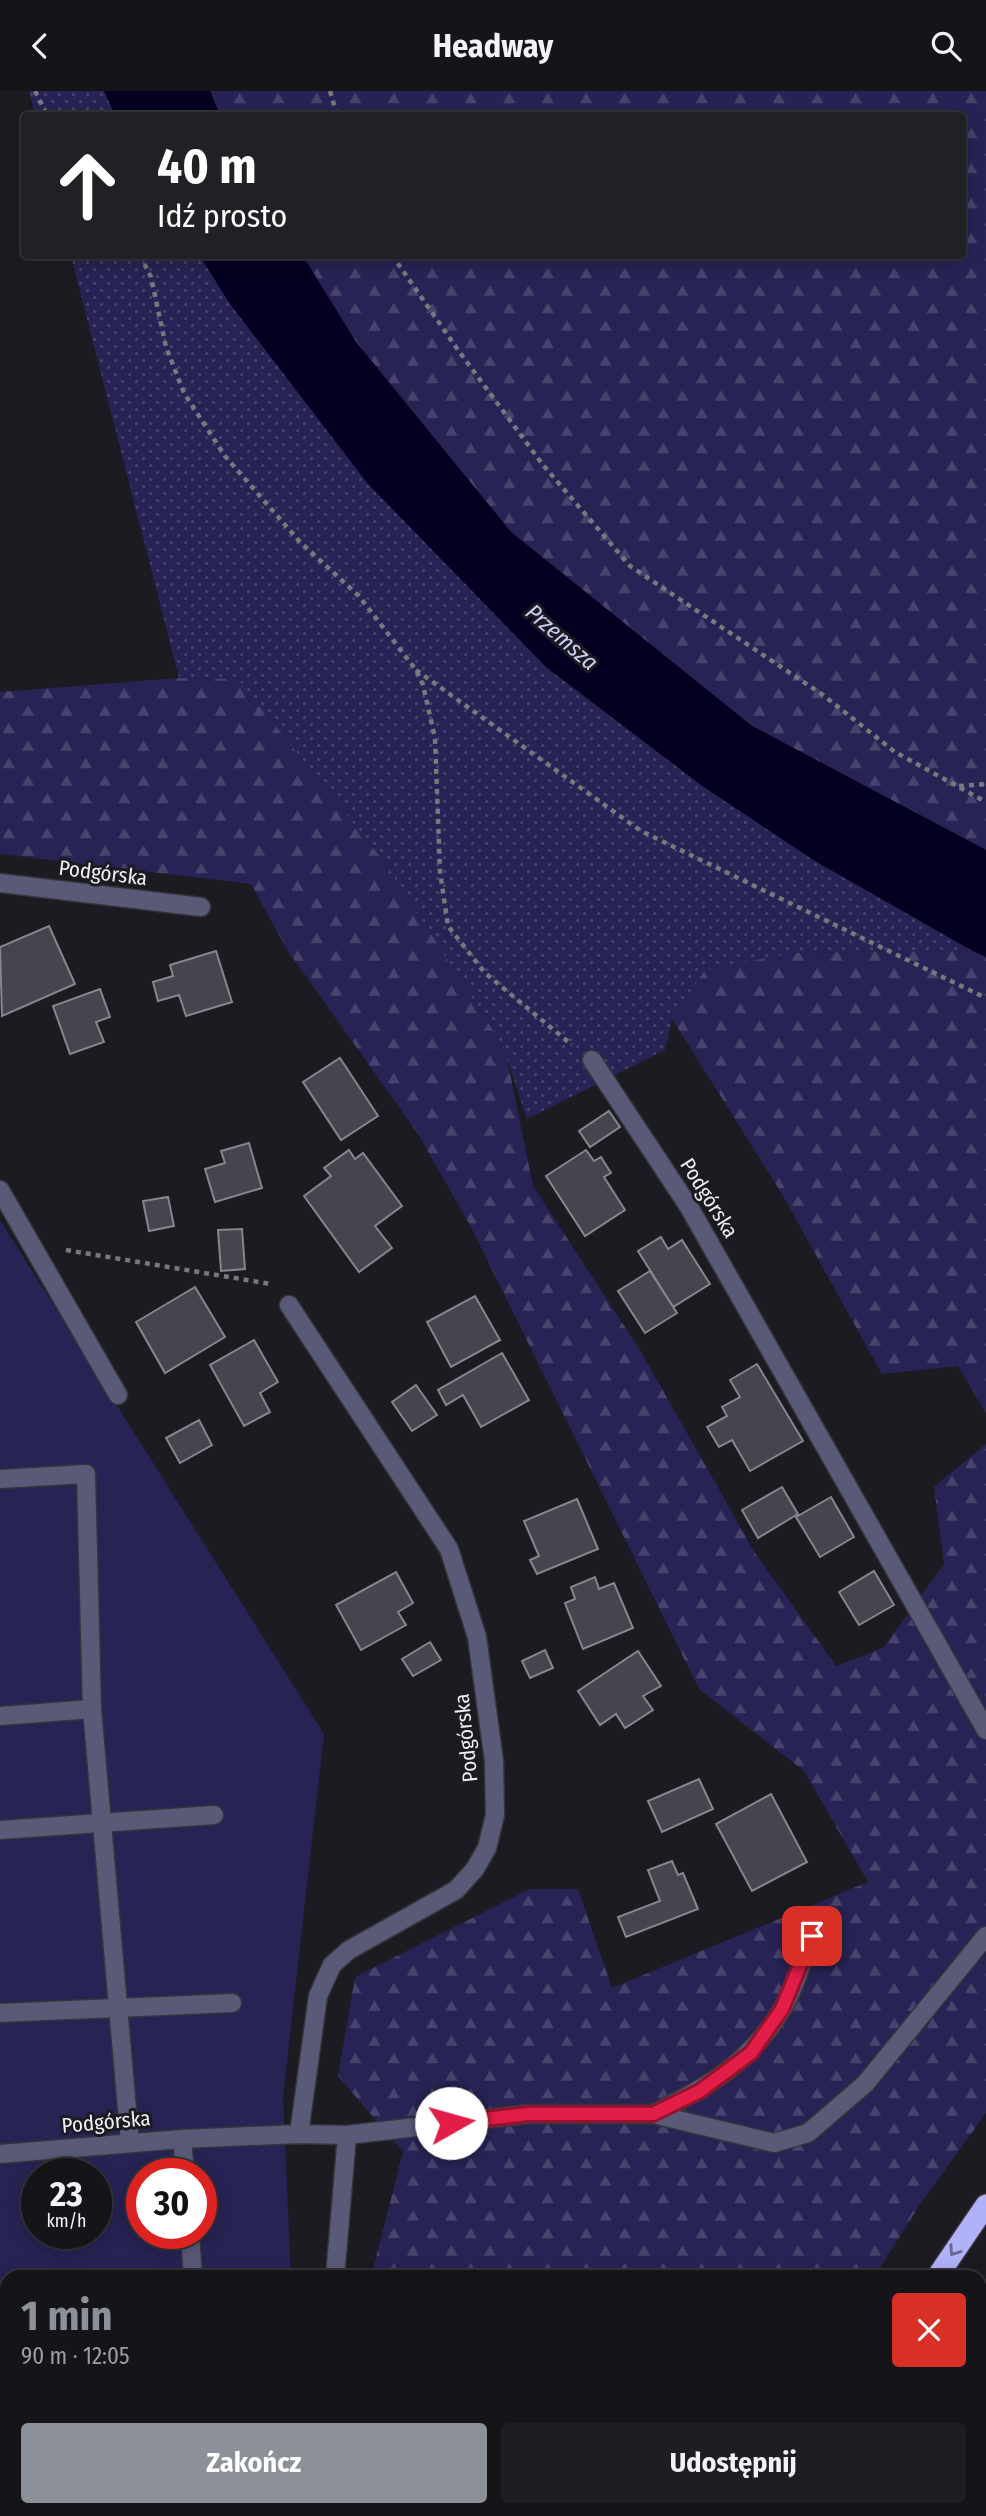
<!DOCTYPE html>
<html lang="pl">
<meta charset="utf-8">
<style>
body{margin:0;font-family:"Fira Sans Condensed",sans-serif;background:#1d1d22;color:#f1f3f6;height:100vh;display:flex;flex-direction:column;font-size:26px;white-space:nowrap}
*{box-sizing:border-box;margin:0}
p{font-size:23px;color:#9d9ea2}
.icon{flex:none;width:38px;height:38px;fill:none;stroke:currentColor;stroke-width:2;stroke-linecap:round;stroke-linejoin:round}
.map{position:relative;flex:1;overflow:hidden}
.details{position:absolute;left:0px;top:2179px;width:987px;height:247px;display:flex;flex-direction:column;background:#141419;border-radius:21px 21px 0 0;box-shadow:0 4px 18px #0003,0 0 0 2px #333338}
.details>*{flex:none}
.guide{position:absolute;left:21px;top:21px;width:945px;height:147px;border-radius:7px;box-shadow:0 4px 18px #0003,0 0 0 2px #333338;background:#202124;color:#fff;overflow:hidden}
.speed{position:absolute;left:21px;top:2067px;display:flex;gap:14px;font-size:35px;font-weight:700;text-align:center}
.speed>*{display:grid;place-content:center;width:91px;height:91px;border-radius:50%;background:#141419;box-shadow:0 4px 18px #0003,0 0 0 2px #333338;line-height:1}
.speed small{font-size:18px;font-weight:400}
.speed .limit{border:10px solid #d22;background:#fff;color:#111}
.pin{position:absolute;display:grid;place-items:center;width:60px;height:60px;color:#fff;margin:-30px;border-radius:14px;box-shadow:0 4px 10px #0006}
.me{position:absolute;width:77px;margin:-38px;rotate:83deg;stroke-linejoin:round;filter:drop-shadow(0 0 5px #0008)}
.turn{display:flex;align-items:center;gap:24px;height:147px;padding:0 21px;font-size:32px}
.turn .icon{width:91px;height:91px;stroke-width:2.5}
.turn b{display:block;font-size:49px;line-height:60px}
.round{display:grid;place-items:center;flex:none;width:74px;height:74px;border-radius:7px;background:#1d1d22}
.head{display:flex;align-items:center;justify-content:space-between;height:119px;padding:0 21px}
h1{font-size:42px;font-weight:700;line-height:52px;color:#8c9099}
.primary-button{display:flex;gap:14px;margin-top:auto;padding:14px 21px}
.primary-button a{flex:1;height:80px;border-radius:7px;background:#8c9099;color:#fff;font-size:28px;font-weight:700;line-height:80px;text-align:center}
.primary-button a+a{background:#1d1d22;color:#f1f3f6}
header{display:flex;justify-content:space-between;align-items:center;height:91px;padding:0 21px;background:#141419;font-size:32px;font-weight:700}
.map>svg:first-child{display:block}
.grass{fill:url(#grass-dots)}
.forest{fill:url(#forest-firs)}
.garden{fill:#272354;fill-rule:evenodd}
.water{fill:#050021}
.building{fill:#45454d;stroke:#86868f;stroke-width:2}
.lines{fill:none;stroke-linecap:round;stroke-linejoin:round}
.service-casing{stroke:#34353a;stroke-width:21}
.minor-casing{stroke:#34353a;stroke-width:21}
.motorway-casing{stroke:#34353a;stroke-width:24}
.path{stroke:#78787e;stroke-width:4.5;stroke-dasharray:5 5;stroke-linecap:butt}
.service{stroke:#595a77;stroke-width:18}
.minor{stroke:#595a77;stroke-width:18}
.motorway{stroke:#b1b1fa;stroke-width:21}
.oneway{stroke:#66668e}
.route-casing{stroke:#92132f;stroke-width:18}
.route{stroke:#e11d48;stroke-width:12}
.labels{text-anchor:middle;stroke-width:6;stroke-linejoin:round;paint-order:stroke}
.street-label{font-size:21px;fill:#eff0f5;stroke:#1b1b21}
.water-label{font-size:23px;font-style:italic;fill:#cccef4;stroke:#1b1b21}
</style>
<header><svg class="icon" aria-label="back" viewBox="0 0 24 24"><path d="M15 5l-7 7 7 7"/></svg>Headway<svg class="icon" aria-label="search" viewBox="0 0 24 24"><circle cx="10" cy="10" r="6"/><path d="M15 15l6 6"/></svg></header>
<div class="map">
<svg width="986" height="2425" viewBox="0 0 986 2425">
<defs>
<pattern id="grass-dots" width="8" height="8" patternUnits="userSpaceOnUse" patternTransform="scale(1.75)"><rect width="8" height="8" fill="#272354"/><path d="M2 2h.1M6 6h.1" fill="none" stroke="#47436d" stroke-width="1.8" stroke-linecap="round"/></pattern>
<pattern id="forest-firs" width="22" height="20" patternUnits="userSpaceOnUse" patternTransform="scale(1.75)"><rect width="22" height="20" fill="#272354"/><path d="M5 1l3.5 6h-7zM16 11l3.5 6h-7z" fill="#47436d"/></pattern>
</defs>
<rect width="100%" height="100%" fill="#1b1b21"/>
<g class="grass">
<path d="M29,0H104L115,24H35Z"/>
<path d="M71,165H200L230,213L546,576L701,694L815,770L971,859L793,862L672,928L665,959L527,1028L504,958L238,588L179,587Z"/>
</g>
<g class="forest">
<path d="M210,0H986V759L752,635L511,441L356,251L303,165L962,164V24H220Z"/>
<path d="M179,587L238,588L385,772L505,958L533,1095L640,1259L755,1462L836,1575L883,1557L944,1473L934,1396L986,1353V2022L921,2112L874,2186H371L403,2061L338,1985L355,1886L530,1798H578L612,1897L868,1791L804,1680L699,1598L471,1136L418,1043L288,860L251,793L0,763V601Z"/>
<path d="M971,859L986,866V1322L958,1275L882,1283L782,1103L672,928L705,879L793,862Z"/>
<path d="M986,2338V2425H934L938,2419L980,2418V2348Z"/>
<path d="M311,2418L727,2419L723,2425H309Z"/>
</g>
<path class="garden" d="M0,1129L324,1643L283,2006L291,2186H7V2418H302L303,2425H0ZM37,2082H96V2142H37ZM142,2082H201V2142H142Z"/>
<g class="water">
<path d="M104,0H210L220,24H115Z"/>
<path d="M200,165H303L356,251L511,441L752,635L986,759V866L971,859L815,770L701,694L546,576L368,393L230,213Z"/>
</g>
<g class="building">
<path d="M49,835L75,893L2,925L0,856Z"/>
<path d="M216,860L232,911L186,925L179,904L158,910L153,891L173,885L170,874Z"/>
<path d="M100,898L110,926L96,931L104,951L70,963L53,915Z"/>
<path d="M340,967L378,1025L341,1049L303,991Z"/>
<path d="M609,1020L620,1036L590,1056L579,1040Z"/>
<path d="M249,1052L262,1097L215,1111L205,1078L225,1072L221,1060Z"/>
<path d="M349,1059L355,1068L363,1062L402,1115L375,1135L392,1157L359,1181L304,1105L331,1085L324,1077Z"/>
<path d="M586,1059L594,1070L601,1066L611,1082L604,1086L625,1119L585,1145L546,1085Z"/>
<path d="M168,1106L174,1135L149,1140L143,1110Z"/>
<path d="M242,1138L245,1178L221,1180L218,1139Z"/>
<path d="M661,1146L668,1158L682,1149L710,1193L673,1216L638,1160Z"/>
<path d="M650,1180L677,1222L645,1242L618,1200Z"/>
<path d="M195,1196L225,1246L165,1282L136,1231Z"/>
<path d="M475,1205L500,1249L451,1276L427,1231Z"/>
<path d="M254,1249L278,1291L260,1302L270,1321L244,1335L210,1274Z"/>
<path d="M502,1262L529,1309L481,1336L463,1304L446,1314L438,1299Z"/>
<path d="M757,1273L803,1350L750,1380L732,1349L719,1356L707,1336L727,1325L722,1316L740,1306L730,1289Z"/>
<path d="M416,1294L437,1324L412,1340L392,1311Z"/>
<path d="M199,1329L212,1354L180,1372L166,1347Z"/>
<path d="M782,1396L798,1423L758,1447L742,1419Z"/>
<path d="M831,1406L854,1446L820,1466L796,1426Z"/>
<path d="M577,1408L598,1458L537,1483L530,1469L539,1465L524,1430Z"/>
<path d="M874,1480L894,1514L859,1534L839,1501Z"/>
<path d="M396,1481L413,1512L398,1521L406,1534L361,1559L336,1514Z"/>
<path d="M595,1486L599,1498L614,1492L633,1537L583,1558L565,1512L575,1508L571,1496Z"/>
<path d="M430,1551L441,1569L413,1585L402,1568Z"/>
<path d="M545,1559L553,1577L530,1587L522,1570Z"/>
<path d="M638,1560L661,1595L643,1605L653,1619L625,1637L616,1623L600,1634L578,1600Z"/>
<path d="M699,1688L713,1718L662,1741L648,1710Z"/>
<path d="M771,1703L807,1771L752,1800L716,1733Z"/>
<path d="M672,1770L678,1784L683,1782L698,1818L626,1846L618,1826L660,1810L648,1779Z"/>
</g>
<g class="lines">
<g class="service-casing">
<g id="service">
<path d="M0,792L201,816"/>
<path d="M0,1099L118,1304"/>
<path d="M0,1388L86,1383L92,1618L130,2052"/>
<path d="M0,1625L92,1618"/>
<path d="M0,1739L214,1724"/>
<path d="M0,1922L232,1912"/>
<path d="M653,2023C708,1996 748,1973 781,1920C795,1898 802,1869 812,1845"/>
<path d="M182,2048L185,2082"/>
<path d="M190,2142L193,2186"/>
<path d="M335,2186L347,2044"/>
<path d="M0,2332H7"/>
<path d="M190,2425L193,2418"/>
<path d="M313,2425L314,2418"/>
</g>
</g>
<g class="minor-casing">
<g id="minor">
<path d="M592,969L689,1116L986,1639"/>
<path d="M289,1214L449,1458L477,1546L494,1670L495,1724L487,1757L475,1778L456,1799L349,1859L332,1874L318,1905L299,2043"/>
<path d="M0,2063L182,2048L299,2043L347,2044L528,2023H653L774,2052L808,2042L865,1993L986,1845"/>
</g>
</g>
<g class="motorway-casing">
<g id="motorway">
<path d="M937,2186L986,2114"/>
<path d="M980,2230L986,2221"/>
<path d="M787,2425L791,2418"/>
<path d="M855,2425L859,2418"/>
</g>
</g>
<g class="path">
<path d="M35,0L47,24"/>
<path d="M330,0L337,24"/>
<path d="M140,164L151,186L166,256L184,302L225,365L300,451L359,505L416,579L423,594L435,647L440,781L448,835L485,882L572,954"/>
<path d="M392,164L458,259L543,374L630,475L823,604L895,661L986,711"/>
<path d="M416,579L641,740L986,907"/>
<path d="M959,695L986,693"/>
<path d="M66,1159L271,1193"/>
</g>
<use href="#service" class="service"/>
<use href="#minor" class="minor"/>
<use href="#motorway" class="motorway"/>
</g>
<defs><path id="oneway-chevron" d="M-2-3.5L2.5 0L-2 3.5" fill="none" stroke-width="1.6" stroke-linecap="round" stroke-linejoin="round" transform="scale(1.75)"/></defs>
<use class="oneway" href="#oneway-chevron" transform="translate(954 2160) rotate(124)"/>
<g class="lines">
<g class="route-casing">
<path id="route" d="M451,2032L528,2023H653L700,2000L751,1962L782,1918L812,1845"/>
</g>
<use href="#route" class="route"/>
</g>
<g class="labels">
<g class="street-label">
<text transform="translate(103 782) rotate(7)" y="7">Podgórska</text>
<text transform="translate(709 1107) rotate(58)" y="7">Podgórska</text>
<text transform="translate(466 1647) rotate(-96)" y="7">Podgórska</text>
<text transform="translate(106 2031) rotate(-5)" y="7">Podgórska</text>
</g>
<g class="water-label">
<text transform="translate(562 546) rotate(41)" y="8">Przemsza</text>
</g>
</g>
</svg>
<div class="speed"><div>23<small>km/h</small></div><div class="limit">30</div></div>
<div class="pin" style="left:812px;top:1845px;background:#d93025"><svg class="icon" aria-label="arrive" viewBox="0 0 24 24"><path d="M6 21V4h12l-3 4 3 4H6"/></svg></div>
<svg class="me" style="left:451px;top:2032px" viewBox="-20 -20 40 40"><circle r="19" fill="#fff"/><path d="M0-13L10 11 0 6-10 11z" fill="#e11d48"/></svg>
<div class="guide">
<div class="turn"><svg class="icon" aria-label="ahead" viewBox="0 0 24 24"><path d="M12 20V5M6 11l6-6 6 6"/></svg><div><b>40 m</b>Idź prosto</div></div>
</div>
<section class="details">
<div class="head"><div><h1>1 min</h1><p>90 m · 12:05</p></div><a class="round" style="background:#d93025;color:#fff"><svg class="icon" aria-label="close" viewBox="0 0 24 24"><path d="M6 6l12 12M18 6L6 18"/></svg></a></div>
<div class="primary-button"><a>Zakończ</a><a>Udostępnij</a></div>
</section>
</div>
